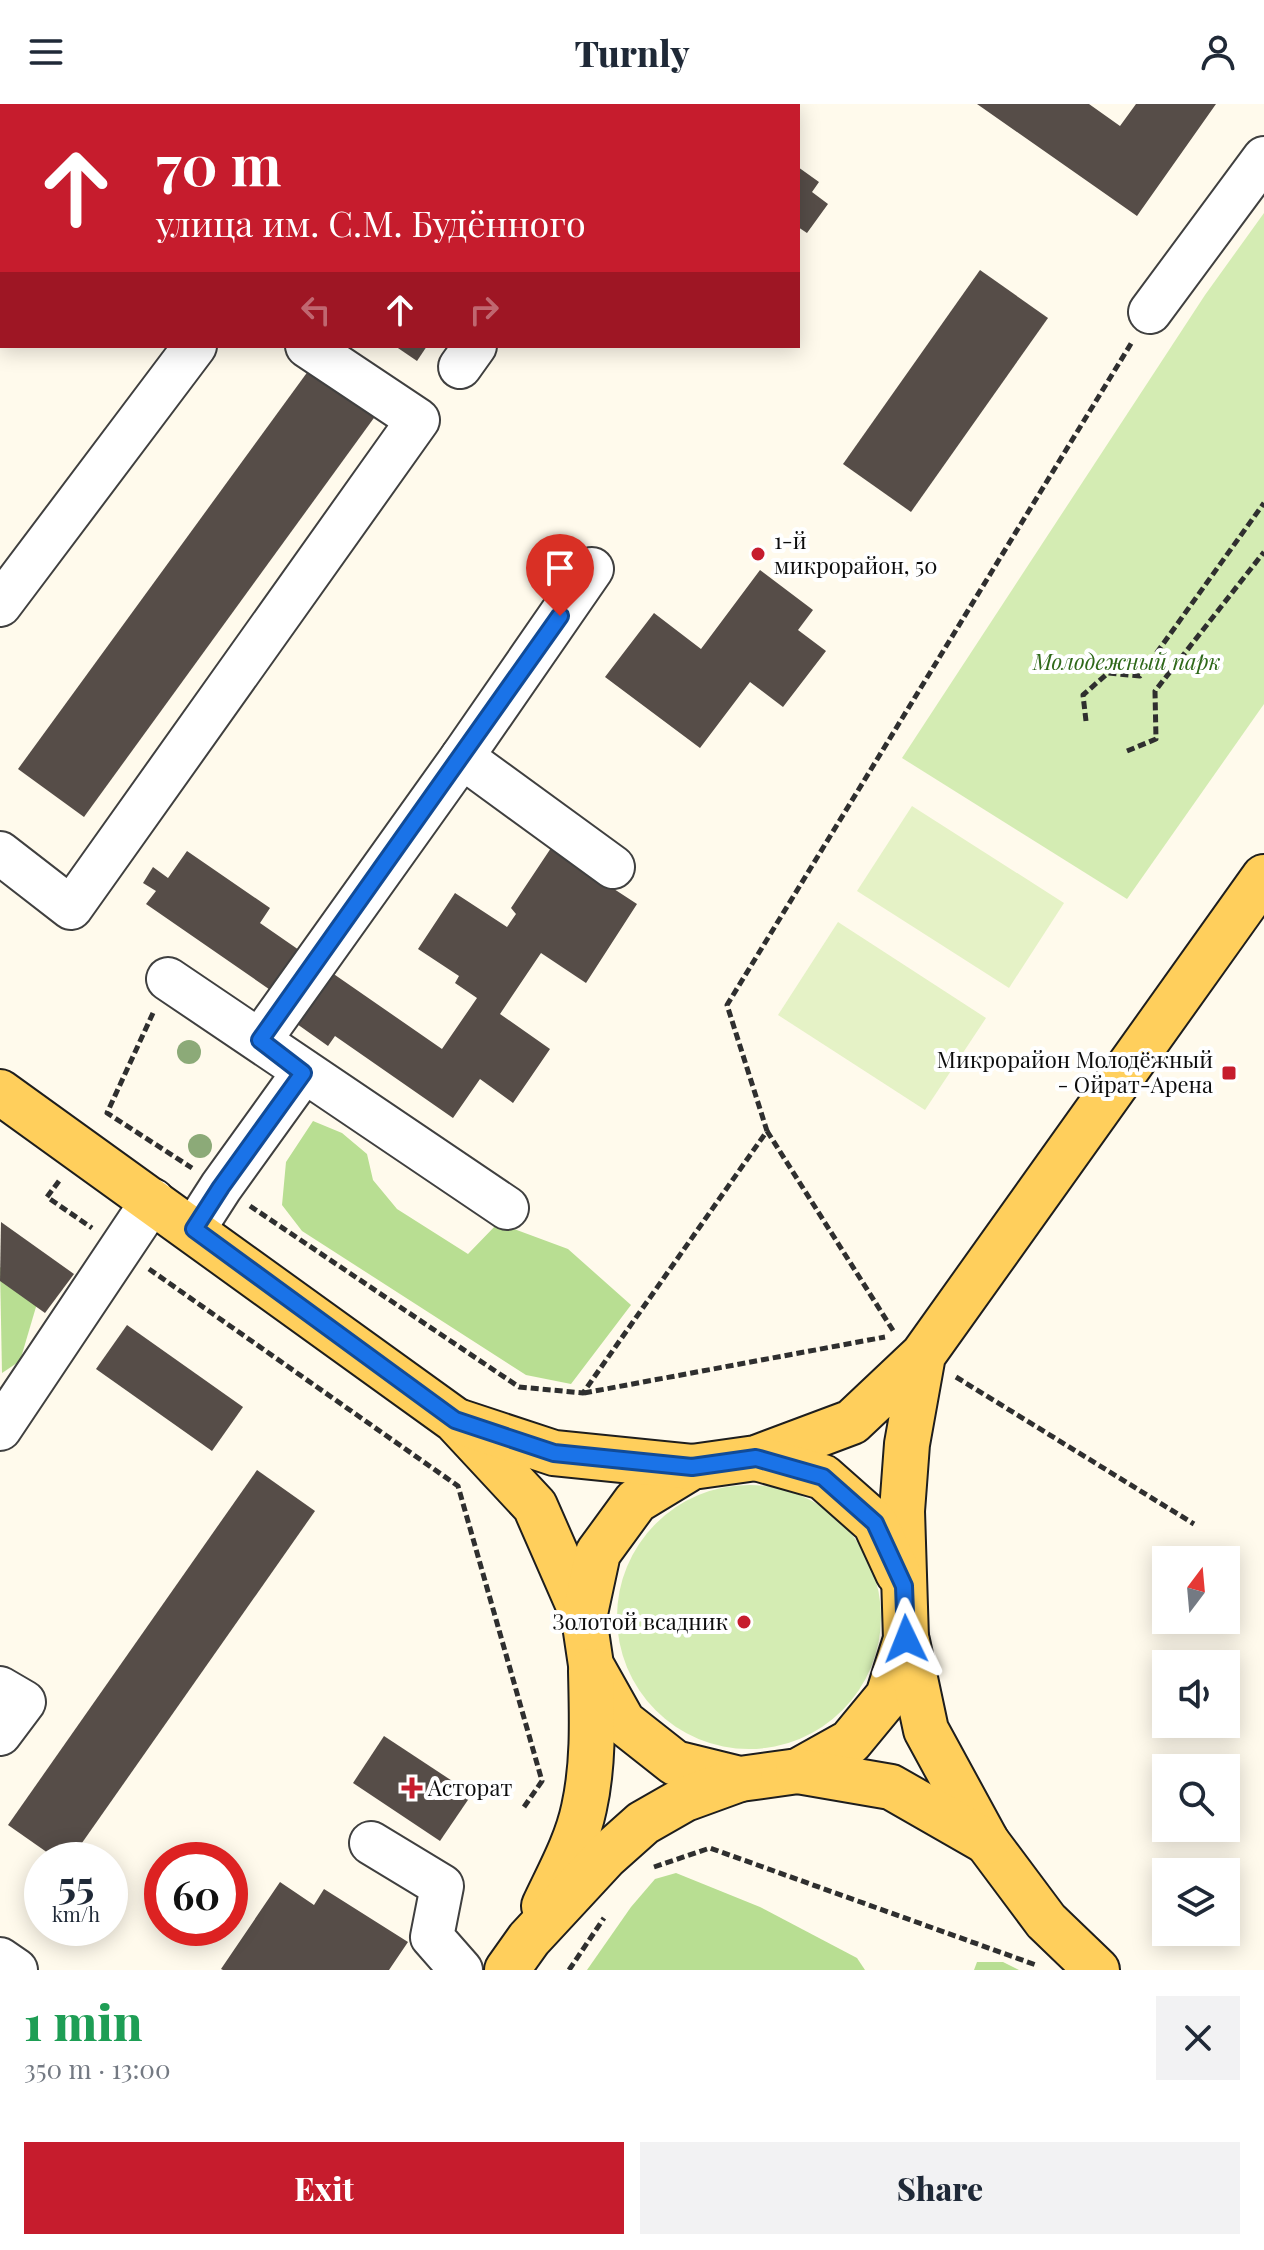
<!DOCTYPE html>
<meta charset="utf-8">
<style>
body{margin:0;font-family:"Playfair Display",serif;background:#f2f2f3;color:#1f2937;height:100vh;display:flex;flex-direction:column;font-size:30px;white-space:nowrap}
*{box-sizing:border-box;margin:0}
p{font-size:26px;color:#747a83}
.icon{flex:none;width:44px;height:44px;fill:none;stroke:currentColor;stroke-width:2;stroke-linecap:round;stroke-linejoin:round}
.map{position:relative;height:1866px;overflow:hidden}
.drawer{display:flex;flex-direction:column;background:#fff;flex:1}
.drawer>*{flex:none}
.hud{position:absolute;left:0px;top:0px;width:800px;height:244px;box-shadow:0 4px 20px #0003;background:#c61c2d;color:#fff;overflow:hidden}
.needle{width:52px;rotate:16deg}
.tools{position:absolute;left:1152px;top:1442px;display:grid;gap:16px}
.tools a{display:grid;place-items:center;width:88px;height:88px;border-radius:0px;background:#fff;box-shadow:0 4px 20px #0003;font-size:40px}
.speed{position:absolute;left:24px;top:1738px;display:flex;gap:16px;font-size:40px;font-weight:700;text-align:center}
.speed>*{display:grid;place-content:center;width:104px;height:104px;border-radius:50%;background:#fff;box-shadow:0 4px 20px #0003;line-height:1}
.speed small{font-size:20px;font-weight:400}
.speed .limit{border:12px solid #d22;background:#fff;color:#111}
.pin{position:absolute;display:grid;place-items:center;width:68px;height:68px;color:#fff;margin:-82px -34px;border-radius:50% 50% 50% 0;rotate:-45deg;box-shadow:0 0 8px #0007}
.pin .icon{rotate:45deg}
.me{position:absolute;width:88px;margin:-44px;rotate:358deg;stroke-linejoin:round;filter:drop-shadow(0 0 6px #0008)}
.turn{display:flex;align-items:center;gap:28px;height:168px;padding:0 24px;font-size:36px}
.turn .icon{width:104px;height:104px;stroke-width:2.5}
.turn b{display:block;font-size:56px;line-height:68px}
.lanes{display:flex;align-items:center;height:76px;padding:0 24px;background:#0003;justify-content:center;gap:40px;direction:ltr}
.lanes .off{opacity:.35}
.round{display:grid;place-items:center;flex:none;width:84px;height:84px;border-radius:0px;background:#f2f2f3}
.head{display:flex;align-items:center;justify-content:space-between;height:136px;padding:0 24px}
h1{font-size:48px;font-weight:800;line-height:60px;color:#1e9e55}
.action{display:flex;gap:16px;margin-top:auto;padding:16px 24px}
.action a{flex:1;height:92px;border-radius:0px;background:#c61c2d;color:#fff;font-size:32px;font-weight:800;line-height:92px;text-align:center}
.action a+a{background:#f2f2f3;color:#1f2937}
header{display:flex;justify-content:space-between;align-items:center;height:104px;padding:0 24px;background:#fff;font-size:36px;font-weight:800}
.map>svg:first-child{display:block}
.green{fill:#d4ecb3}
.forest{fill:#b8de92}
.pitch{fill:#e5f2c6}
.building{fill:#564d48}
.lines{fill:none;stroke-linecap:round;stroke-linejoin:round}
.minor-casing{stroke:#404040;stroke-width:46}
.major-casing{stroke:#1e1e1e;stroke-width:48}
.path{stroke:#2f2f2f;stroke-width:5;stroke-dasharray:8 4;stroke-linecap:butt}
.minor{stroke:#fff;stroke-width:42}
.major{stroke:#ffcf5c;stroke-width:44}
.tree{fill:#8caa78}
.route-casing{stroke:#114b97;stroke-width:20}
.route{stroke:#1a73e8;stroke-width:14}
.poi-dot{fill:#c61c2d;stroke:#fff;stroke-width:3}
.labels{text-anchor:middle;stroke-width:8;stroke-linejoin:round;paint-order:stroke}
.poi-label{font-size:22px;fill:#0d0d0d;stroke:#fff;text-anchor:start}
.park-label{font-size:22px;font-style:italic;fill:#2e6819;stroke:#fff}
</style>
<header><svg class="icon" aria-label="menu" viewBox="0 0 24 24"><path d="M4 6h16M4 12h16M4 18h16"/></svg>Turnly<svg class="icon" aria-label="person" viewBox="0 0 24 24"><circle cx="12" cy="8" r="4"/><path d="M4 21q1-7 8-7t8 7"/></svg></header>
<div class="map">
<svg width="1264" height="1866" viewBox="0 0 1264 1866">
<rect width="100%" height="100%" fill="#fffaec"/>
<g class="green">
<path d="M1264,109V600L1127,795L902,654L1205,191Z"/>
<circle cx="749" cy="1513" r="132"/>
</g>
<g class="forest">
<path d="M313,1017L342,1029L367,1050L373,1076L397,1105L468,1150L498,1119L568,1145L631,1201L571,1280L526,1271L302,1127L282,1101L286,1058Z"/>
<path d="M0,1163L41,1186L20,1257L2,1269Z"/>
<path d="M676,1769L760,1803L857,1854L865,1866H587L631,1803L655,1775Z"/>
<path d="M977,1858H1003L1019,1866H974Z"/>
</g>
<g class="pitch">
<path d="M912,702L1064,799L1009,884L857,787Z"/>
<path d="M838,818L986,914L925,1006L778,911Z"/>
</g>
<g class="building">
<path d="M977,0H1089L1120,22L1136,0H1216L1137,112Z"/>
<path d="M798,63L819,78L812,88L828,100L807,129L798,123Z"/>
<path d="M980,166L1048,214L911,408L843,360Z"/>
<path d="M395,242H427L417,257Z"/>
<path d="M314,259L379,307L84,713L18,665Z"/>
<path d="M760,466L813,506L798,526L826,547L783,603L750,578L700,644L605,573L654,509L701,545Z"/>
<path d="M551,744L637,800L586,879L541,849L500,910L550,945L513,999L480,975L453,1014L335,932L328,942L297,920L305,910L146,800L156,787L143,779L153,763L168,774L187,747L270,804L260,819L442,945L477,894L455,879L459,872L418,845L455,789L507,823L516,810L511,804Z"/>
<path d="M1,1118L74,1170L45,1209L0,1177Z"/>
<path d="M127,1221L243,1303L212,1347L96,1265Z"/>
<path d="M257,1366L315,1407L70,1756H58L8,1721Z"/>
<path d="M384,1632L472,1690L440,1737L353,1679Z"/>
<path d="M280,1778L314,1801L324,1785L408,1838L389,1866H223L221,1865Z"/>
</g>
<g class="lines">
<g class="minor-casing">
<g id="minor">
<path d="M623,0L626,2"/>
<path d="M363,2L364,0"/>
<path d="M1150,208L1264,54"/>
<path d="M460,263L475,242"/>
<path d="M0,501L195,242"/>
<path d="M462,653L613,763"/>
<path d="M0,749L71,804L418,316L307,242"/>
<path d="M168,875L507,1104"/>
<path d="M260,936L462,653L592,465"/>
<path d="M194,1125L221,1083L303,969"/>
<path d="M0,1325L153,1096"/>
<path d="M0,1584L24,1598L0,1630"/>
<path d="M371,1739L442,1782L432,1833L461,1866"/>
<path d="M0,1855L16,1866"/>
</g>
</g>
<g class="major-casing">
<g id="major">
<path d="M0,988L455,1316L535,1402L584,1514"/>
<path d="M923,1251L907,1340L902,1407L906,1535L888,1592L850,1638L798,1667L740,1675L675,1659L623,1618L591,1561L584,1514L598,1449L636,1397L692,1363L756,1354L852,1318L923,1251L1264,773"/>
<path d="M460,1318L554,1349L692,1363"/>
<path d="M756,1354L823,1373L875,1419L898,1469"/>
<path d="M907,1537L926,1626L987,1738L1046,1817L1097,1866"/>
<path d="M798,1667L891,1683L987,1738"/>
<path d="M544,1802C559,1770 577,1738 584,1704C594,1659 592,1612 591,1567"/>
<path d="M507,1866L529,1835L606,1752L643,1719L685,1695L740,1675"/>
</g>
</g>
<g class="path">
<path d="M1086,617L1083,591L1108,569L1140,572L1264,399"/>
<path d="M1127,647L1156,635L1155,587L1264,448"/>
<path d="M153,909L107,1009L192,1064"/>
<path d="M767,1027L894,1228"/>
<path d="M59,1077L47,1093L92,1124"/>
<path d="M250,1102L519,1283L583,1289L767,1027L727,901L1132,238"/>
<path d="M149,1165L458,1382L542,1677L524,1703"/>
<path d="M956,1273L1194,1420"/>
<path d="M584,1289L885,1233"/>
<path d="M654,1763L710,1744L1036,1861"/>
<path d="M569,1866L604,1814"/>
</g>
<use href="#minor" class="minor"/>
<use href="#major" class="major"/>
</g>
<g class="tree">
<circle cx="189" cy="948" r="12"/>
<circle cx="200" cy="1042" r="12"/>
</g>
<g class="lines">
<g class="route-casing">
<path id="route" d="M560,512L260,936L303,969L221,1083L194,1125L455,1316L554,1349L692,1363L756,1354L823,1373L875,1419L904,1482L906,1535"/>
</g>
<use href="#route" class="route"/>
</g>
<g class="poi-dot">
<circle cx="758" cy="450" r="8"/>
<rect x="1221" y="961" width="16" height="16" rx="4"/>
<circle cx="744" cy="1518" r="8"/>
<path d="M408 1672h8v8h8v8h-8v8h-8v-8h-8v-8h8z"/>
</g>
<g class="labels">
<g class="poi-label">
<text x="774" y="445">1-й<tspan x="774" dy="25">микрорайон, 50</tspan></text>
<text x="1213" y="964" text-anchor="end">Микрорайон Молодёжный<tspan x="1213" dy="25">- Ойрат-Арена</tspan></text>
<text x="728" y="1526" text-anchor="end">Золотой всадник</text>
<text x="428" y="1692">Асторат</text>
</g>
<g class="park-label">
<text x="1127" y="566">Молодежный парк</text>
</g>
</g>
</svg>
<div class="tools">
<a><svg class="needle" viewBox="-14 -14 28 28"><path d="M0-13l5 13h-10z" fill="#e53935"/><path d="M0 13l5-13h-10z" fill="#747a83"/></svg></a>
<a><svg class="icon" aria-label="sound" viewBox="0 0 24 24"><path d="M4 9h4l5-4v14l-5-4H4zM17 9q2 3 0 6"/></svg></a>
<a><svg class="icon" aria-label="search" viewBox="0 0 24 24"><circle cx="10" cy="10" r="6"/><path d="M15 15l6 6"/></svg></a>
<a><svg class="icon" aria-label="layers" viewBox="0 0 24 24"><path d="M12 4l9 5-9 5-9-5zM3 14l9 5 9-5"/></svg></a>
</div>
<div class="speed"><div>55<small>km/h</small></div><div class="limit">60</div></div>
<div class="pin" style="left:560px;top:512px;background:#d93025"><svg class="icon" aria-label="arrive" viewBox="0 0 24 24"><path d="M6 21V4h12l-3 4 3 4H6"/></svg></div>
<svg class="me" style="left:906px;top:1535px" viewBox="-20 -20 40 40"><path d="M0-17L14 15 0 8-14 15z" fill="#1a73e8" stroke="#fff" stroke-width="4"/></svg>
<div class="hud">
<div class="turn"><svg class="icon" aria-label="ahead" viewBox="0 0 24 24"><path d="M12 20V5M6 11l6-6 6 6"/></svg><div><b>70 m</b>улица им. С.М. Будённого</div></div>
<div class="lanes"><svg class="icon off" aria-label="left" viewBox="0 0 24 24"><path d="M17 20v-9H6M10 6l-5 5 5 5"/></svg><svg class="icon" aria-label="ahead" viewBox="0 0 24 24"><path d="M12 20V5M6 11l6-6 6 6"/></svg><svg class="icon off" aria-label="right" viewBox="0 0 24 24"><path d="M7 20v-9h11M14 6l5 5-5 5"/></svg></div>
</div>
</div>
<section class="drawer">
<div class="head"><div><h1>1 min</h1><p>350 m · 13:00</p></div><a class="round"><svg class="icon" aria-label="close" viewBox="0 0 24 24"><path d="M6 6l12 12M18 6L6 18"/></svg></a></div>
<div class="action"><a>Exit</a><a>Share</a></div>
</section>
